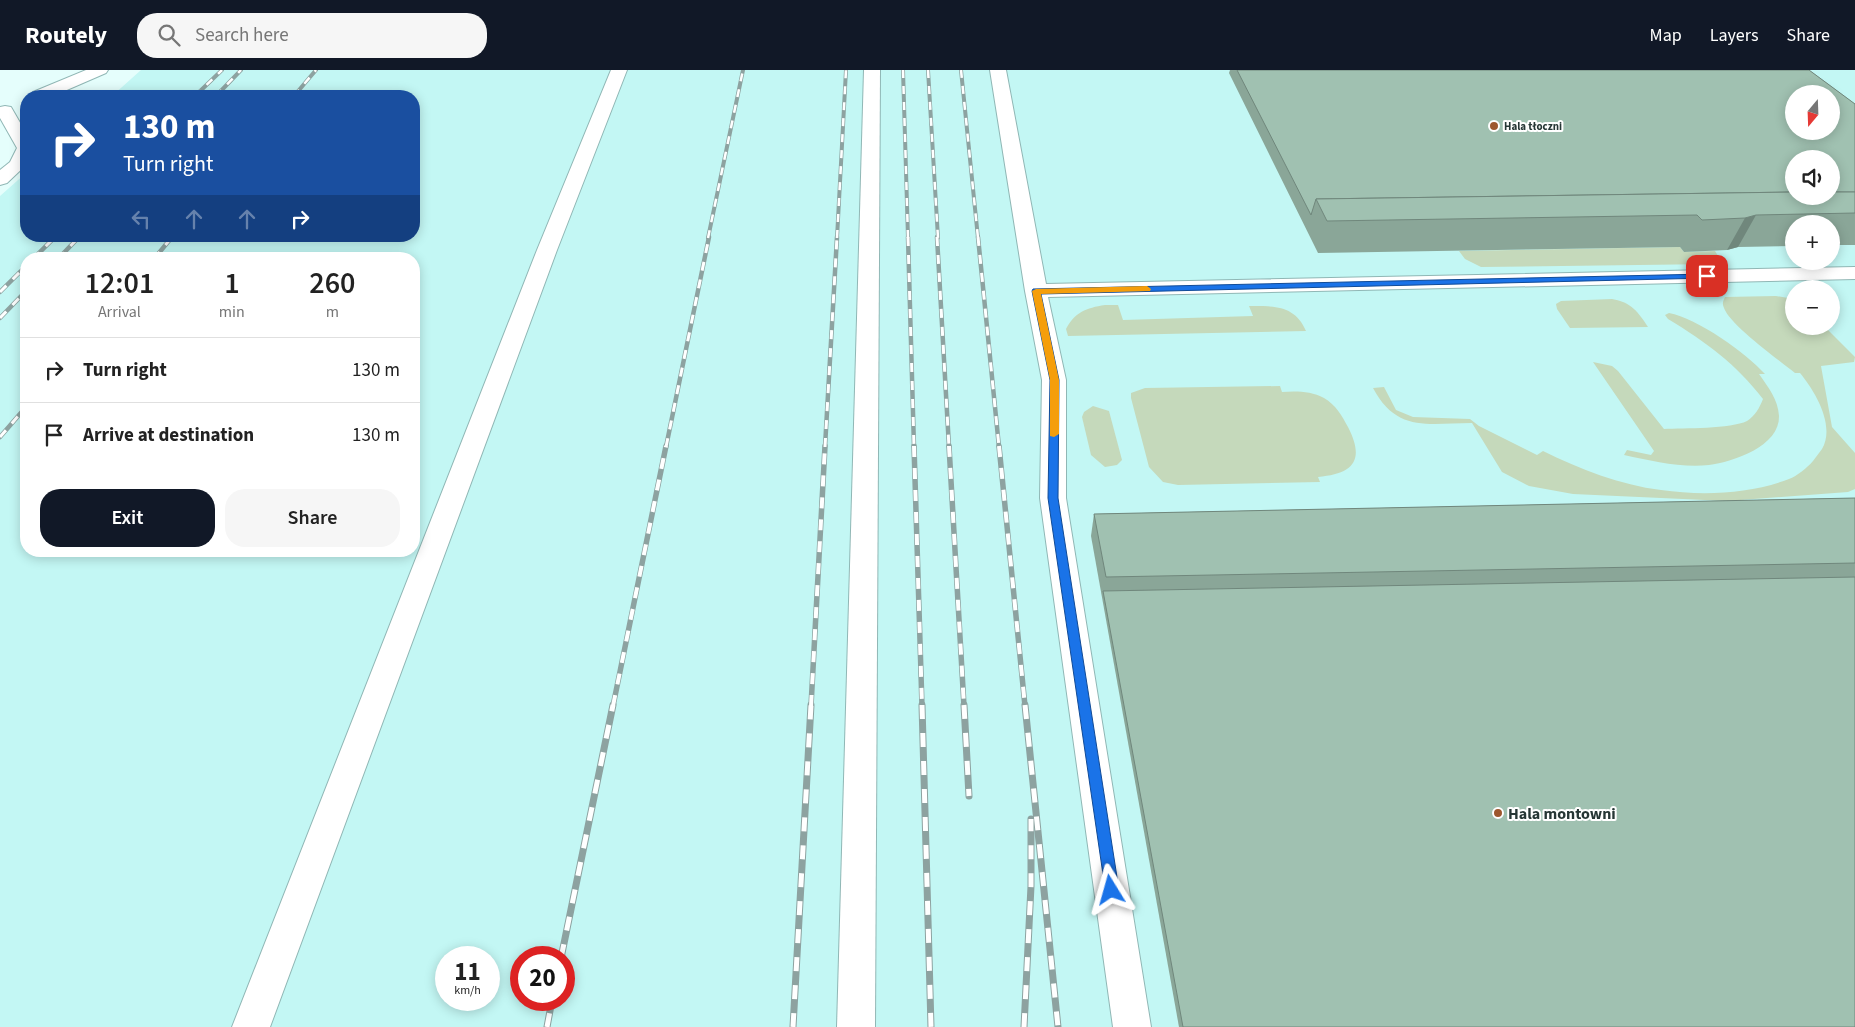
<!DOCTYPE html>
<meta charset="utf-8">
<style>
body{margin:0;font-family:"Source Sans 3",sans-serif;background:#f6f6f6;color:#222;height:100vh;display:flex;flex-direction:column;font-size:19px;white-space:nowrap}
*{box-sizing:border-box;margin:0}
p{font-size:16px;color:#767676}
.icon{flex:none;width:28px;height:28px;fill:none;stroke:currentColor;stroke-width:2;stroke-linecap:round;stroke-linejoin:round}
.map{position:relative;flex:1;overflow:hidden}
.details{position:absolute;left:20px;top:182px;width:400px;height:305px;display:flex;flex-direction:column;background:#fff;border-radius:20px;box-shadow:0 2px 12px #0003}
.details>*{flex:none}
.guide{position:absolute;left:20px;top:20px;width:400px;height:152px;border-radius:20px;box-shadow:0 2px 12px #0003;background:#1a4fa0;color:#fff;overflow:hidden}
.needle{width:32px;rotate:199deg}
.tools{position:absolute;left:1785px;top:15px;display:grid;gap:10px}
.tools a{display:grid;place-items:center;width:55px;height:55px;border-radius:50%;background:#fff;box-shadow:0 2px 12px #0003;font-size:25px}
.speed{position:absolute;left:435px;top:876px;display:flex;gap:10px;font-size:25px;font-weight:700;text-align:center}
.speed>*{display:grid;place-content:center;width:65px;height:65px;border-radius:50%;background:#fff;box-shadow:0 2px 12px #0003;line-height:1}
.speed small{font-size:12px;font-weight:400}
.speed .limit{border:8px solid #d22;background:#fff;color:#111}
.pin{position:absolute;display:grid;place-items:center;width:42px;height:42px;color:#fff;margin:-21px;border-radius:10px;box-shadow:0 2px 8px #0006}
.me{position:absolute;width:55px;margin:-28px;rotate:352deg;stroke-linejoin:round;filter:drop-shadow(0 0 4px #0008)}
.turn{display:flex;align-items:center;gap:18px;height:105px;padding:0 20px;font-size:22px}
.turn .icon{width:65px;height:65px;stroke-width:2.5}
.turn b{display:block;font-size:35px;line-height:42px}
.lanes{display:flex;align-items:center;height:48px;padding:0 20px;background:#0003;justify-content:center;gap:25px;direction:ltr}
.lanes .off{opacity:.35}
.eta{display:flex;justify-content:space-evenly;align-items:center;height:85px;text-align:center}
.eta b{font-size:30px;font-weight:600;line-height:35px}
.primary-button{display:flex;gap:10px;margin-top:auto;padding:10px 20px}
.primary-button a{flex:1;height:58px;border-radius:20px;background:#111827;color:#fff;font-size:20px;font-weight:600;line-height:58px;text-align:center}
.primary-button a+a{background:#f6f6f6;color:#222}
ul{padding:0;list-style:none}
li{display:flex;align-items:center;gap:15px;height:65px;padding:0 20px;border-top:1px solid #e0e0e0}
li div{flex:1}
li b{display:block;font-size:19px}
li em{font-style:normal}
header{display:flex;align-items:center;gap:30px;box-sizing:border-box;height:70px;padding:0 25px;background:#111827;color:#fff}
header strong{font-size:24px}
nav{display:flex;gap:28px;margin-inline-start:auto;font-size:18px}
.search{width:350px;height:45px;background:#f6f6f6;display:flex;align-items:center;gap:12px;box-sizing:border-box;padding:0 18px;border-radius:20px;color:#767676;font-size:19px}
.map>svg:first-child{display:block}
.built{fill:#c3f7f4;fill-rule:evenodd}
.green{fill:#c5d9bb}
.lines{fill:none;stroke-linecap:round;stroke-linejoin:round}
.minor-casing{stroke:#90b7b5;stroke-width:2}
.minor{fill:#fff;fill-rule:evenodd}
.rail-far3-casing{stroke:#8da2a0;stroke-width:4}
.rail-far2-casing{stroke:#8da2a0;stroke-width:4.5}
.rail-far1-casing{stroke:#8da2a0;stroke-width:5.5}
.rail-casing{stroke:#8da2a0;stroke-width:7}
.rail-far3{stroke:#fff;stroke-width:2.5;stroke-dasharray:8;stroke-linecap:butt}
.rail-far2{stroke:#fff;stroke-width:3;stroke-dasharray:9;stroke-linecap:butt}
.rail-far1{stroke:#fff;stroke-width:4;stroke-dasharray:11;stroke-linecap:butt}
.rail{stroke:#fff;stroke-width:5;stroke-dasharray:14;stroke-linecap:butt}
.wall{fill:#8aa698}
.shaded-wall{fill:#70877c}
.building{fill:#a0c1b1;stroke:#70877c;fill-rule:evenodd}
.route{fill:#1a73e8;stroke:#114b97}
.slow{fill:#f59e0b}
.poi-dot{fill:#9d572e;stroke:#fff;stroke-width:2}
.labels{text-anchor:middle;stroke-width:4;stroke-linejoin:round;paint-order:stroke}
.far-poi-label{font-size:11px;font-weight:bold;fill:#263635;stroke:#fff;text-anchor:start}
.near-poi-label{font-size:16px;font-weight:bold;fill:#263635;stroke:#fff;text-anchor:start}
</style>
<header>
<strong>Routely</strong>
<div class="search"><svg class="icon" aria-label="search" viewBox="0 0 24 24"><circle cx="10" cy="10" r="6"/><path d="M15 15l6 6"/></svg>Search here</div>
<nav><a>Map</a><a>Layers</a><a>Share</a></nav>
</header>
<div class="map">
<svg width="1855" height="957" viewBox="0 0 1855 957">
<rect width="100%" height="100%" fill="#e5fefc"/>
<path class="built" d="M141,0H1855V957H0V126L26,103V166H414V26H112ZM1794,24H1831V61H1794ZM1794,89H1831V126H1794ZM1794,154H1831V191H1794ZM26,189H414V481H26ZM1794,219H1831V256H1794ZM446,888H489V930H446ZM521,888H564V930H521Z"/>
<g class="green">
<path d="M1680,177L1684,182L1715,181L1720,189L1714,194L1481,197L1465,189L1459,181Z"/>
<path d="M1776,226L1794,229V256H1824L1855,287L1854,292L1821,296L1832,357L1855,383V419L1848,422L1727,431L1573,424L1529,416L1502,402L1472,353C1428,353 1397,363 1373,318L1384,317L1396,340L1413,347L1470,349L1479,356L1537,385L1543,381C1580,399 1620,415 1661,420C1703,426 1750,424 1789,409C1797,406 1807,398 1813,391C1816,387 1819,383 1822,379C1836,355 1814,320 1800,303H1795C1779,290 1730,255 1724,238C1722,234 1723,231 1725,227Z"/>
<path d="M1612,229C1631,232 1638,242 1648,257L1570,258L1557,239L1556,234L1561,231Z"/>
<path d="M1105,235H1118L1123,250L1253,246L1249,236C1274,236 1295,235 1306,261L1068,266L1066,259C1075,242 1086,238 1105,235Z"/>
<path d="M1669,243C1697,248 1746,283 1765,304H1759C1768,317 1778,329 1779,346C1780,376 1733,392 1709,395C1681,398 1652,391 1624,385L1627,380L1651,385L1654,381L1593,292L1612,296L1618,301L1664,359C1684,358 1731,359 1747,351C1755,346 1760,337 1763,329C1736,294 1706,272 1668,249L1665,245Z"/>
<path d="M1280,316L1282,322C1296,321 1311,321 1324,328C1336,335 1342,346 1348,357C1365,390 1354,404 1318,407L1320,412L1178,415L1163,412L1149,397L1131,328V323L1145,318Z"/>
<path d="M1093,336L1109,341L1122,390L1117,395L1105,397L1091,385L1082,347L1084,342Z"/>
</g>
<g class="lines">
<g class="minor-casing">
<g id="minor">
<path d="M86,0H108L106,3L53,26H31L33,22Z"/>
<path d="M611,0H627L557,180L270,957H232L537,180Z"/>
<path d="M864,0H880L875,957H837Z"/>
<path d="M990,0H1006L1046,214L1855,197V209L1048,227L1066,310V428L1151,957H1113L1040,428L1042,310L1025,221Z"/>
<path d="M5,36L11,37L26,63V95L7,113L0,115V100L10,92L17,78L0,48V37Z"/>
</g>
</g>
<use href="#minor" class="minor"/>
<g class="rail-far3-casing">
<g id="rail-far3">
<path d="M903,0L908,168"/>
<path d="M928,0L938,168"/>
<path d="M961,0L978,168"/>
<path d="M195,26L222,0"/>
<path d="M216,26L241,0"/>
<path d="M294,26L316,0"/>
<path d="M54,168L56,166"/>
<path d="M78,168L80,166"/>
<path d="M171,168L173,166"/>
<path d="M708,168L743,0"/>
<path d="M837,168L846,0"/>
</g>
</g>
<g class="rail-far2-casing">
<g id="rail-far2">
<path d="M908,167L914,377"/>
<path d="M937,167L949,377"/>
<path d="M978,167L999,377"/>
<path d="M33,189L55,167"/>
<path d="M58,189L79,167"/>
<path d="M154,189L172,167"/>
<path d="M0,222L26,196"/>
<path d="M0,248L26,221"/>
<path d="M0,367L26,337"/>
<path d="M666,377L709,167"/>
<path d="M825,377L837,167"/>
</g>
</g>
<g class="rail-far1-casing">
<g id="rail-far1">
<path d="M914,376L922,636"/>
<path d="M949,376L964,636"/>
<path d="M999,376L1025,636"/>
<path d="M613,636L666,376"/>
<path d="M811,636L825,376"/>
</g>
</g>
<g class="rail-casing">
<g id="rail">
<path d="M922,635L931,957"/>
<path d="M964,635L969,726"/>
<path d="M1025,635L1058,957"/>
<path d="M561,888L613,635"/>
<path d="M547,957L552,930"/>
<path d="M793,957L811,635"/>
<path d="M1024,957L1031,816V749"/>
</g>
</g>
<use href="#rail-far3" class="rail-far3"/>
<use href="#rail-far2" class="rail-far2"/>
<use href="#rail-far1" class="rail-far1"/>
<use href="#rail" class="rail"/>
</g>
<g class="wall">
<path d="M1230,0H1809L1855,34V175H1831V154H1794V176L1738,177L1727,180L1684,182L1680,177L1318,183L1229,3Z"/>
<path d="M1855,428V957H1179L1091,466L1094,444Z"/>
</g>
<path class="shaded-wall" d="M1756,145L1738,177L1727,180L1745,148Z"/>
<g class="building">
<path d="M1237,0H1809L1855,34V122H1831V89H1794V122L1316,129L1311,145ZM1794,24H1831V61H1794Z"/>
<path d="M1794,122V126H1831V122H1855V143L1756,145L1745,148L1702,150L1697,145L1327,151L1316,129Z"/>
<path d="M1855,428V493L1106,507L1094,444Z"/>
<path d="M1855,507V957H1183L1103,521Z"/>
</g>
<path class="route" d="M1707,204L1711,206L1710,208L1041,224L1059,310L1058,428L1119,820L1116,825L1111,827L1106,825L1048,428L1050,310L1032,221L1033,219Z"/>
<path class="slow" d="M1147,216L1151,219L1150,221L1041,224L1059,310V364L1054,367L1050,366V310L1032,221L1036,219Z"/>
<g class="poi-dot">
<circle cx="1494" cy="56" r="5"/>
<circle cx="1498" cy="743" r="5"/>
</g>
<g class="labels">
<g class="far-poi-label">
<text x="1504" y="60">Hala tłoczni</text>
</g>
<g class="near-poi-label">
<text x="1508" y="749">Hala montowni</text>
</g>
</g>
</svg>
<div class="tools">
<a><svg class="needle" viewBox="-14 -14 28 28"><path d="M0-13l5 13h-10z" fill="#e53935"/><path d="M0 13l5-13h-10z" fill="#767676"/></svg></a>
<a><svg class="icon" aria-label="sound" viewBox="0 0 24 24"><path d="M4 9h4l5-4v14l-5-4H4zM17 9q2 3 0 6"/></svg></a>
<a>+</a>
<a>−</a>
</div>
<div class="speed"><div>11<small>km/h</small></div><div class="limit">20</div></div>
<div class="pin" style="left:1707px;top:206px;background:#d93025"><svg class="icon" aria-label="arrive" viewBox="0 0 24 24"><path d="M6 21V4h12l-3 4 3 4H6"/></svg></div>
<svg class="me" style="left:1111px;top:820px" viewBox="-20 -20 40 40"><path d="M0-17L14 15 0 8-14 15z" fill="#1a73e8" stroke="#fff" stroke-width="4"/></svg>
<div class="guide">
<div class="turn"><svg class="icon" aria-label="right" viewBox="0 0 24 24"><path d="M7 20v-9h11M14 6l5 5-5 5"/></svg><div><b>130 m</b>Turn right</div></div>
<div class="lanes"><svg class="icon off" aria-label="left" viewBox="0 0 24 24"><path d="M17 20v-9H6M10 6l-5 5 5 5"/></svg><svg class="icon off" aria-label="ahead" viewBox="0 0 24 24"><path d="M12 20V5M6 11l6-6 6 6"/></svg><svg class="icon off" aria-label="ahead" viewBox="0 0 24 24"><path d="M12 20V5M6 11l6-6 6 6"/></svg><svg class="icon" aria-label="right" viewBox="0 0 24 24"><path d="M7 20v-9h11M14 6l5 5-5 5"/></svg></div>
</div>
<section class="details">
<div class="eta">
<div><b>12:01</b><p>Arrival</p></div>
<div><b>1</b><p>min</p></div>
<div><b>260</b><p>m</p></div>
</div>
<ul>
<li><svg class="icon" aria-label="right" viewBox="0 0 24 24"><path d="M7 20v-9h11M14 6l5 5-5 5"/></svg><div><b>Turn right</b></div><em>130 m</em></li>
<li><svg class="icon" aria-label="arrive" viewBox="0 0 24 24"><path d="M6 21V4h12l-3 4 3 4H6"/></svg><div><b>Arrive at destination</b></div><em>130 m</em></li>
</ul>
<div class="primary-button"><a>Exit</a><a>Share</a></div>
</section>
</div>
